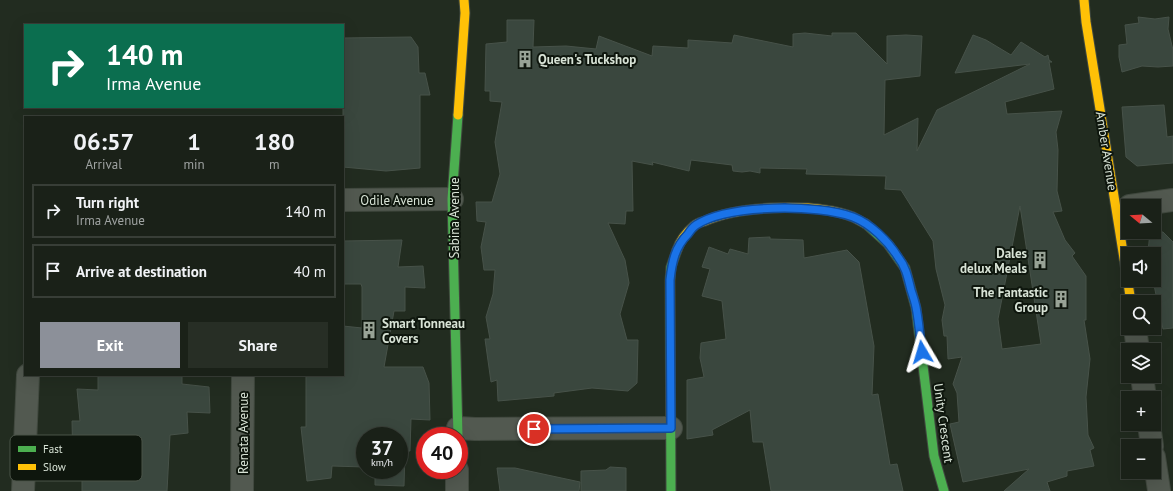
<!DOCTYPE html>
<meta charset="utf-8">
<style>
body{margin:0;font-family:"PT Sans",sans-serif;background:#272e25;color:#f1f3f6;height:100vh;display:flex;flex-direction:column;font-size:15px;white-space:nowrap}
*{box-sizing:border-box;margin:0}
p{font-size:13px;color:#9fa3a2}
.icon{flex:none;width:22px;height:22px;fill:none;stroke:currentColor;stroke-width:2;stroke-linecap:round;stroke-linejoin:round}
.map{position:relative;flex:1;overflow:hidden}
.panel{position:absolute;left:24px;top:116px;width:320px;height:260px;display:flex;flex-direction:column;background:#1a2118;border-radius:0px;box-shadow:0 4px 16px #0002,0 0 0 1px #383e37}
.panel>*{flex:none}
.guide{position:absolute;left:24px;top:24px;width:320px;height:84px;border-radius:0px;box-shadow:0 4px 16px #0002,0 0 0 1px #383e37;background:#0b6e4f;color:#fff;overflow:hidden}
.needle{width:26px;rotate:288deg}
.tools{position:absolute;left:1121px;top:199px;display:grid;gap:8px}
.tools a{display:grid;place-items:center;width:40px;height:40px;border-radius:0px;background:#1a2118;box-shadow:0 4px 16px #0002,0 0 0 1px #383e37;font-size:20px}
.speed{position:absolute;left:356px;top:427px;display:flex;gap:8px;font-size:20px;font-weight:700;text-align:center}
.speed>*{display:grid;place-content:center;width:52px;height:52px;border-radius:50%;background:#1a2118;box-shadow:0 4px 16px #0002,0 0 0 1px #383e37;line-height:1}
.speed small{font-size:10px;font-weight:400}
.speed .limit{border:6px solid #d22;background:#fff;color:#111}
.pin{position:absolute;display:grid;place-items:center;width:34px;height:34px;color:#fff;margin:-17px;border:2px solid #fff;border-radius:50%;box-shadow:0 1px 4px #0007}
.me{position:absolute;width:44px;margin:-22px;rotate:353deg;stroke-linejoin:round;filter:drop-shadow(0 0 3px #0008)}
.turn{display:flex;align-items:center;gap:14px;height:84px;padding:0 16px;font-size:18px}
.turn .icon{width:52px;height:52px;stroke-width:2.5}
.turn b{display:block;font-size:28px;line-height:34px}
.eta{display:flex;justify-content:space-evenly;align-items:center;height:68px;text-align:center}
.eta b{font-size:24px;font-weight:800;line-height:28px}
.cta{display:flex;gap:8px;margin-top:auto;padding:8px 16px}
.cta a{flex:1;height:46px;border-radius:0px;background:#8c9099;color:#fff;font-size:16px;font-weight:800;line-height:46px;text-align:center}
.cta a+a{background:#272e25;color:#f1f3f6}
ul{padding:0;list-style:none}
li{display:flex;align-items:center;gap:12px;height:54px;margin:0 8px 6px;padding:0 8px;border:2px solid #383e37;border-radius:0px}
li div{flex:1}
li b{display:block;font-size:15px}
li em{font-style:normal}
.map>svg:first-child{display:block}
.building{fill:#3a473e;stroke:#475249;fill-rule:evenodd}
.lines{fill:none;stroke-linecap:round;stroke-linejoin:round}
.street-casing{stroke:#41493f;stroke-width:24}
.fast-casing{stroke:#41493f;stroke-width:11}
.slow-casing{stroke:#41493f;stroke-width:11}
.street{stroke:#525950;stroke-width:22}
.fast{stroke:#4caf50;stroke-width:9}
.slow{stroke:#ffc107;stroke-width:9}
.route-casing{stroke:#114b97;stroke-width:10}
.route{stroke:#1a73e8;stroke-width:7}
.labels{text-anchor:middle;stroke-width:4;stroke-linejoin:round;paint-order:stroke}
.poi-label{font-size:13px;font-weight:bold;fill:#d8e3d6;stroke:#0e160d;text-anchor:start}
.street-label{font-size:13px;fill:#d8e3d6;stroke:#0e160d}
.key{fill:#0e160d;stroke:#4b5449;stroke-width:1}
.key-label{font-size:11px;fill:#d8e3d6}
</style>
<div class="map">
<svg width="1173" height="491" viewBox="0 0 1173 491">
<rect width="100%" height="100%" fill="#222c20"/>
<g class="building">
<path d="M1138,17L1155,19L1169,17L1168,29L1173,50V66L1158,67L1142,66L1122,72L1119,57V45L1127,44L1125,25L1139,23Z"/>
<path d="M507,20H534L533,47L566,46L596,49L599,36L652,56L653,46L688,48V40L732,43L734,35L793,47V34L805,33L832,36V33H856L887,64V36L906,35L922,36L920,76L885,80L884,135L918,118L917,151L937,110L1030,64L955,73L973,35L986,40L1011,55L1021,42L1045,57L1048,55L1049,60L1052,62H1049L1054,89L1005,102L1007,114L1062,111L1056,132L1058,150L1057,191L1062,211L1053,212L1065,240L1075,253L1072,256L1086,276V320H1084L1090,359L1086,397L1088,435L1094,448L1090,450L1094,466L1067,471V476L1047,482L1050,491H1004L1029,469L963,482L950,424L959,422L957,393L953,384L962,357L948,359L947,336H944L942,320L945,305L936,269L933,241L901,190L885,189L886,176L806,174L807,169L760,168V173L750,171L742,172L733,171L732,165L691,160L689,171L652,162L653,165L632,161L633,211H626L625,224L608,223L625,260L629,283L620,314L627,340H638L637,383L628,391L592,388L554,393V396L498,401L497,380L491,382L485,339H490L486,317L493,294L495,270H484L481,247L486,222L477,221L476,202H492L500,174L495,142L502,102L490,101V91H485L486,44L507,42ZM1020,206L1041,344L1002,349L998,319Z"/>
<path d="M411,37L418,47L419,73H425L430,95H420V168L386,171L343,167V38Z"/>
<path d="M1164,105L1167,137L1173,136V163L1137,166L1126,157L1122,107Z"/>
<path d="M1150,232H1163L1173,242V328L1163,329L1153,280L1154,254H1148V252Z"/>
<path d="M770,237V239L803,240L804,258L847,250L859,262L874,346L872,395L878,394L890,465L897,464L903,491H771L763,442H753L750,410L712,430L713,435L687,439V380L704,377L700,358L701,343L726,339L722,301L702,296L710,269L702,267L709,247L728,254L730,249L748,254L749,238Z"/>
<path d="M402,240L398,267L423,266L425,288L405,287V311H394L384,367H423L429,383L430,420L411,419L410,451H405L404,486L375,485V470H399V436H365V467L332,466L331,478L307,481L301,427H306V375H343V326L362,328V287L361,284H343V241Z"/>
<path d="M98,375H182V384L209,387L210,413L187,412L188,433L170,435L167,491H82V463H73L72,421H80L77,389L98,390Z"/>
<path d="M610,467L626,468V491H581V471L606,470Z"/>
<path d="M497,468H515L580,482L579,491H500Z"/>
</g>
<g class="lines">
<g class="street-casing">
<g id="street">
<path d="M343,200L452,199"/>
<path d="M1130,206L1173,200"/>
<path d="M1135,328L1138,350"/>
<path d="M1142,376L1145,398"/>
<path d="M1149,424L1152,446"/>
<path d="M458,428L475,429L671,428"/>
<path d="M1154,457L1159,490"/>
<path d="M23,491L28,375"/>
<path d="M242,491L243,375"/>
<path d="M457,491V470"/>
</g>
</g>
<g class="fast-casing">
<g id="fast">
<path d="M458,115L452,199L458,436"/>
<path d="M866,224L888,244L905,268L916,308L934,456L944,491"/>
<path d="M671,491L670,281L671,267L677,250"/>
</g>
</g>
<g class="slow-casing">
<g id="slow">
<path d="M1084,0L1086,22L1131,302"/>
<path d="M458,115L465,13L464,0"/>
<path d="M677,250C680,241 687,232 694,226C697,223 702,222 705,221C741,205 817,203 853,217C857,219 862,222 866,224"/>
</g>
</g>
<use href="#street" class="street"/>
<use href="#fast" class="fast"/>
<use href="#slow" class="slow"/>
</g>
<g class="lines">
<g class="route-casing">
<path id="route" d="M534,429L671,428L670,280C672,262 675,247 688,234C690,231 693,227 696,225C728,204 817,204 853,217C871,224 888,241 898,257C906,267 908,278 911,290C913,296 915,302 916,307C919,322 920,338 922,352"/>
</g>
<use href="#route" class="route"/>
</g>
<defs>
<g id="building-bare" transform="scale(1.38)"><path d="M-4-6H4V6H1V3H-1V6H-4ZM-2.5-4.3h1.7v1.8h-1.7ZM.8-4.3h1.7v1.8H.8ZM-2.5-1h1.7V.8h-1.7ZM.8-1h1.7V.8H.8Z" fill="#98a396" stroke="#0e160d" stroke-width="2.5" paint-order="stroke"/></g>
</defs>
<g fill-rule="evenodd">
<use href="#building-bare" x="525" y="59"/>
<use href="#building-bare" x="1040" y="260"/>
<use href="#building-bare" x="1061" y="299"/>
<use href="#building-bare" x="369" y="330"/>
</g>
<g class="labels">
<g class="poi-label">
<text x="538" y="64">Queen's Tuckshop</text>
<text x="1027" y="258" text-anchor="end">Dales<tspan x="1027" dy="15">delux Meals</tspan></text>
<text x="1048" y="297" text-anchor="end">The Fantastic<tspan x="1048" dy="15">Group</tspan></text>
<text x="382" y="328">Smart Tonneau<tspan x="382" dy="15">Covers</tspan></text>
</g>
<g class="street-label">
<text transform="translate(1107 151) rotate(81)" y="5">Amber Avenue</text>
<text x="397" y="205">Odile Avenue</text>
<text transform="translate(454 218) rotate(-90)" y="5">Sabina Avenue</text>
<text transform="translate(944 423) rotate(82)" y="5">Unity Crescent</text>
<text transform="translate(243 433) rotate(-90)" y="5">Renata Avenue</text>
</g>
</g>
<rect x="10" y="435" width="132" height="46" rx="6" class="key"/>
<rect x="18" y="446" width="18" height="6" fill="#4caf50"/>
<rect x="18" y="464" width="18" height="6" fill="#ffc107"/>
<g class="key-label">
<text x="43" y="453">Fast</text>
<text x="43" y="471">Slow</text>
</g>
</svg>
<div class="tools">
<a><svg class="needle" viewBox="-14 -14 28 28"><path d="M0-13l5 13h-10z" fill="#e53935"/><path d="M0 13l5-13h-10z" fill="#9fa3a2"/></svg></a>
<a><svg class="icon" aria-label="sound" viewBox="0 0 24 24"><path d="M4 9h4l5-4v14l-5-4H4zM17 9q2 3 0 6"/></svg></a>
<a><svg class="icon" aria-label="search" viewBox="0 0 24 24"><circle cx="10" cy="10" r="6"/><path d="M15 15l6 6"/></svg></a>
<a><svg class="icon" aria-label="layers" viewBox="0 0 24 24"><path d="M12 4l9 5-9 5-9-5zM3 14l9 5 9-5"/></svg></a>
<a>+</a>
<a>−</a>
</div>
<div class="speed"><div>37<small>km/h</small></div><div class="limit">40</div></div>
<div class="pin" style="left:534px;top:429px;background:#d93025"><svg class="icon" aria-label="arrive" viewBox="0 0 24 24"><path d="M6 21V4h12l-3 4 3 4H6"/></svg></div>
<svg class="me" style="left:922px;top:352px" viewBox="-20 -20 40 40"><path d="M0-17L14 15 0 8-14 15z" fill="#1a73e8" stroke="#fff" stroke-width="4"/></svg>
<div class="guide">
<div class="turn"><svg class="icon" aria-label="right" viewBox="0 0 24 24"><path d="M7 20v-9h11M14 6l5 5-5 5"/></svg><div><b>140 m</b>Irma Avenue</div></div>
</div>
<section class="panel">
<div class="eta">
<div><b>06:57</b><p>Arrival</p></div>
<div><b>1</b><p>min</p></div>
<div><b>180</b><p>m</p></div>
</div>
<ul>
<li><svg class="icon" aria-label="right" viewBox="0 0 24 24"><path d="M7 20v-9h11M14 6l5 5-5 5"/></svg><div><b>Turn right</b><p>Irma Avenue</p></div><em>140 m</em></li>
<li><svg class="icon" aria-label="arrive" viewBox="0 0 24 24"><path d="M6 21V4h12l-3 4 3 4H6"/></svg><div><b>Arrive at destination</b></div><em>40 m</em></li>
</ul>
<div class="cta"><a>Exit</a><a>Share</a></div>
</section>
</div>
